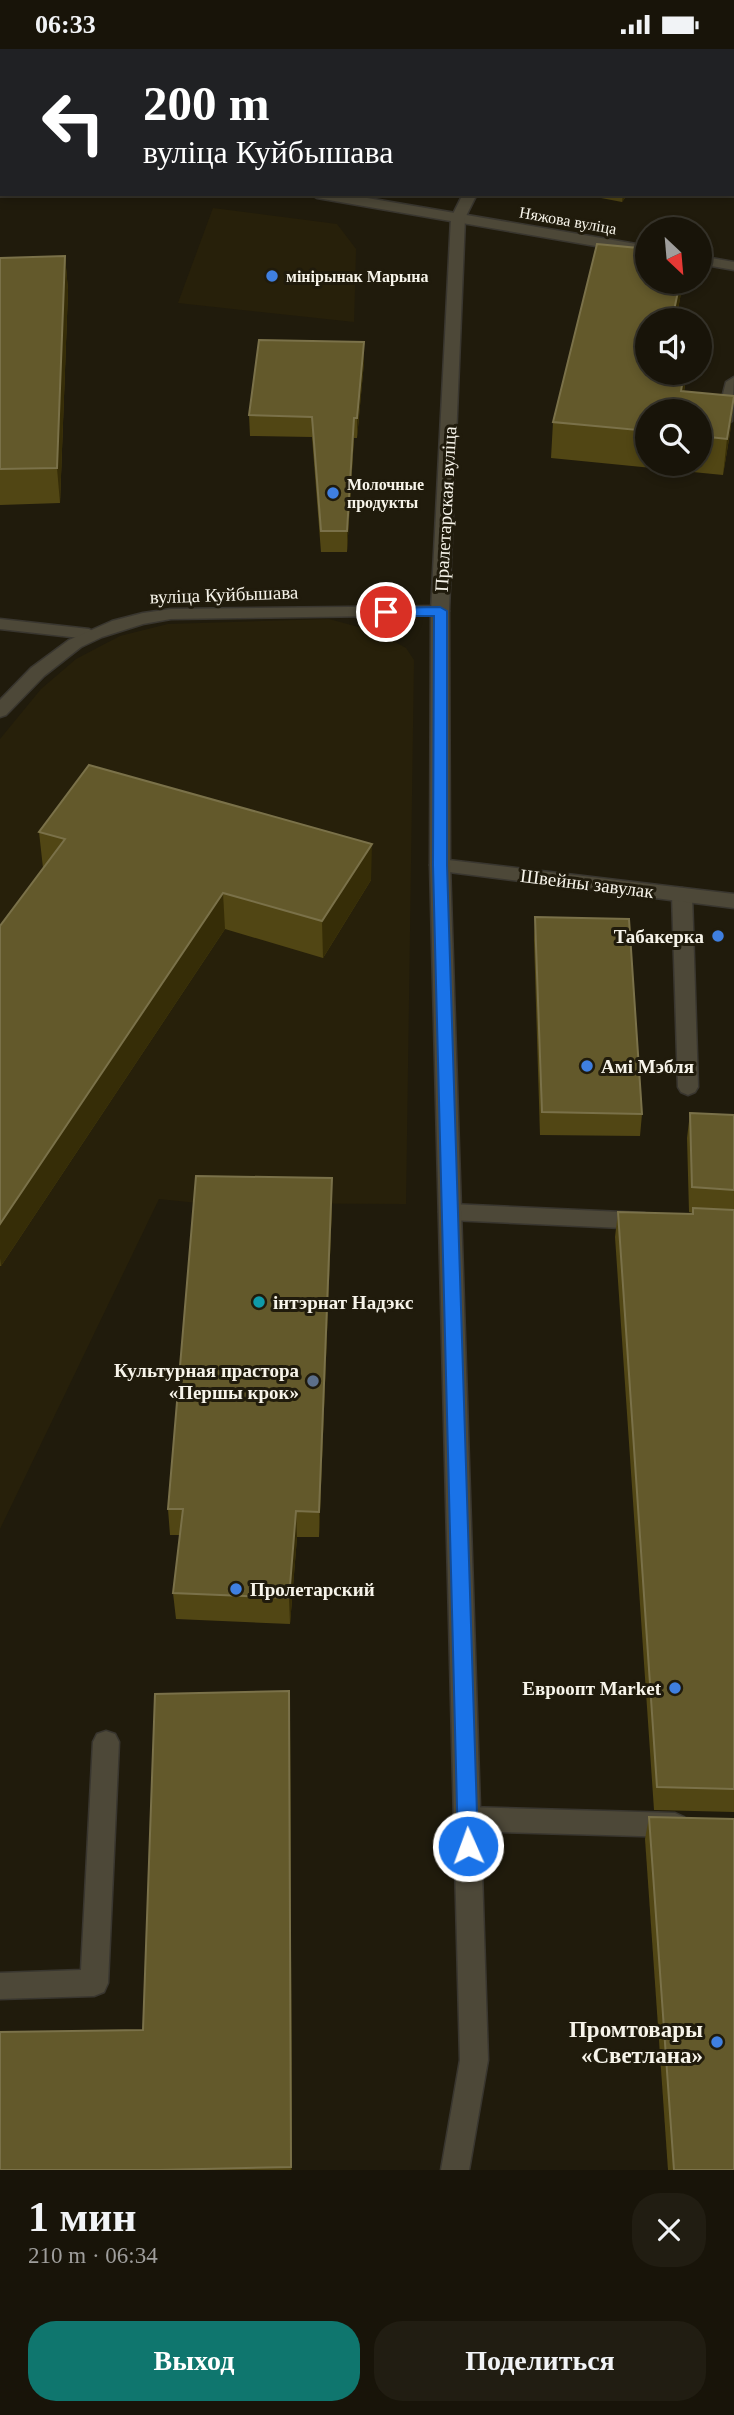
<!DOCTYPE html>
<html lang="ru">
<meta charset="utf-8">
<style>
body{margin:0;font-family:"Times New Roman",serif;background:#211d12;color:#f1f3f6;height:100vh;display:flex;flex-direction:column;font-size:26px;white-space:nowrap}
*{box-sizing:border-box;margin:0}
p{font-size:23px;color:#9f9e9c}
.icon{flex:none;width:38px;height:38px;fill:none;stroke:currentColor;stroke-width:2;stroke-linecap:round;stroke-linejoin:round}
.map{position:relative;height:2121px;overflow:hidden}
.details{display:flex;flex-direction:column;background:#181409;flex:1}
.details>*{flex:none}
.guide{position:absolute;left:0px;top:0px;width:735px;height:147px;box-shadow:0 4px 10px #0003,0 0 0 2px #36332a;background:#202124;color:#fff;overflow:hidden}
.needle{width:46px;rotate:154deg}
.tools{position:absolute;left:635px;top:168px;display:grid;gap:14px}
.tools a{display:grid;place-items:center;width:77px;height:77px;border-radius:50%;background:#181409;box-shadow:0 4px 10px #0003,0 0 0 2px #36332a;font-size:35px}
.pin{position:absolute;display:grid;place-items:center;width:60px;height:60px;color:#fff;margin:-30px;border:4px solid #fff;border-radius:50%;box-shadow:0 2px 7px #0007}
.me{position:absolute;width:77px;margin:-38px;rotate:358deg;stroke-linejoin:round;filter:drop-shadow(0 0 5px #0008)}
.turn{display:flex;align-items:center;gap:24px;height:147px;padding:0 28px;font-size:32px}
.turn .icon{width:91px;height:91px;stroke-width:2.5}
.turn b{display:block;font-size:49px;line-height:60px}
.round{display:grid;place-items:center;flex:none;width:74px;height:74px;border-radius:28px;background:#211d12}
.summary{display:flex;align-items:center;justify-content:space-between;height:119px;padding:0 28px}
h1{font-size:42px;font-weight:700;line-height:52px}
.action{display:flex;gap:14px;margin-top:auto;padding:14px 28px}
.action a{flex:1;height:80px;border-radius:28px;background:#0f766e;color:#fff;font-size:28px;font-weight:700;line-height:80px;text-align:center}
.action a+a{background:#211d12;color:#f1f3f6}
.status{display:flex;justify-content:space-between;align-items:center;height:49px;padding:0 35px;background:#181409;direction:ltr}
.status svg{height:19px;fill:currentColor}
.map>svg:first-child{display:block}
.built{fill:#27200a}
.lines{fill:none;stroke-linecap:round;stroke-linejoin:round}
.lane-casing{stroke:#39362f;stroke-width:3}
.street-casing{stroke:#39362f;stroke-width:3}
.secondary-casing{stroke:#39362f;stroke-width:3}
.lane{fill:#4d4838;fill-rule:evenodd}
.street{fill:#4d4838;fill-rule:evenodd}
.secondary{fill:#4d4838;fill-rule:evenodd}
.wall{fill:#514614;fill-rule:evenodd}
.shaded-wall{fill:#362d07}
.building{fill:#63592b;stroke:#7a7149;stroke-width:2}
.route{fill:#1a73e8;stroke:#114b97;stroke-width:2}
.shop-dot{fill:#3f7fe0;stroke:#201b0c;stroke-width:2.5}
.culture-dot{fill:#0f9aa8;stroke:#201b0c;stroke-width:2.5}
.service-dot{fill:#5c6f8a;stroke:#201b0c;stroke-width:2.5}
.labels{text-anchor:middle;stroke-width:6;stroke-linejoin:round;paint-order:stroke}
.far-street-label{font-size:16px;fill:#f7f4ea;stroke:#201b0c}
.far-poi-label{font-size:16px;font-weight:bold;fill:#f7f4ea;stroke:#201b0c;text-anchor:start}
.street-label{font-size:19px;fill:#f7f4ea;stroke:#201b0c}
.poi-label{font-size:19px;font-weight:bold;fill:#f7f4ea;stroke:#201b0c;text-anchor:end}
.near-poi-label{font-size:23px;font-weight:bold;fill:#f7f4ea;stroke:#201b0c;text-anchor:end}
</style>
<div class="status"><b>06:33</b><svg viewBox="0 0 49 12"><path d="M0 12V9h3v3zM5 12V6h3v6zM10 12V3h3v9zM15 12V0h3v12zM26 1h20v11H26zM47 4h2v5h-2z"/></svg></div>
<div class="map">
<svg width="734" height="2121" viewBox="0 0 734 2121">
<rect width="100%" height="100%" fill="#201b0c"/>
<g class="built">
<path d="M213,159L337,175L356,200L354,273L178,254Z"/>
<path d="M329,570L377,583L406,599L414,611L406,1155L198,1154L159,1150L0,1480V690L41,640L76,610L120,587L168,575Z"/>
</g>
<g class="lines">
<g class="lane-casing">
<g id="lane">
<path d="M73,0H101L103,2H75Z"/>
<path d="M262,0H276L261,2Z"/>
<path d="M734,72V81H733V72Z"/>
<rect x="733" y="97" width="1" height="8"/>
<path d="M734,328L732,372L724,377L718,375L716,372L726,333Z"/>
<path d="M0,570L89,580L98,585L89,590L0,580Z"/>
<path d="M682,839L689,841L692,846L698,1038L695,1043L688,1046L681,1043L678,1038L672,846L675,841Z"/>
<path d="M450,1155L644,1164L652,1166L655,1172L652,1178L644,1180L450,1171L442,1169L439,1163L442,1157Z"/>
<path d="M467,1758L675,1764L684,1768L688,1776L684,1784L675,1788L467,1782L458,1778L454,1770L458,1762Z"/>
</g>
</g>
<g class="street-casing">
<g id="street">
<rect x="0" y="89" width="2" height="8"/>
<path d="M310,145H344L648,197V206L317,149Z"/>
<path d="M700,207L734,213V221L700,215Z"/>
<path d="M440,557L446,558L449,562L446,566L171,570L143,575L102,588L81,598L44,627L6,666L0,668V651L31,619L69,591L112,572L143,564L171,560Z"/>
<path d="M440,810L734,845V859L433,821L430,816L433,811Z"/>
<path d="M106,1682L115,1685L119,1693L108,1934L104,1943L94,1947L0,1950V1924L81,1921L93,1693L97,1685Z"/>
</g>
</g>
<g class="secondary-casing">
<g id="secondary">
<path d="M556,0H570L554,2Z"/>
<path d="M463,145H477L465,169L449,562L450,816L488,2011L469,2121H441L460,2011L430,816L431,562L451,169Z"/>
</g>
</g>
<use href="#lane" class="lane"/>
<use href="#street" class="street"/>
<use href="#secondary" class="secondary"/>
</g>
<g class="wall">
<path d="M580,145H628L622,153Z"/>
<path d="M597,195L648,200V233H683L676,271H648V324H687L684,343L734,347L730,384L723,426L551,409L553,373ZM648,362H700V415H648Z"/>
<path d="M65,207L68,241L60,454L0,456V209Z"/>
<path d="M364,313L357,389H354L347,503H321L312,388L250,387L249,366Z"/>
<path d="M39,783L371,831L323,909L225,880L1,1217H0V877L43,819Z"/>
<path d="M535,868L642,1065L640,1087L540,1086L534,891Z"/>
<path d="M690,1064L734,1066V1763L654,1761L615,1188L618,1163L692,1165V1164L689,1163L687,1089Z"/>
<path d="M332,1156L319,1488H297L290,1575L176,1570L173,1544L180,1486H170L168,1460Z"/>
<path d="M289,1642L290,1669L292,2121H0L143,1981Z"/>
<path d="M649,1768L734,2121H668L645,1790Z"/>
</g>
<g class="shaded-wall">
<path d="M349,0H376L375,2H347Z"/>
<path d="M712,0H730L729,2H711Z"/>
<path d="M623,145H628L622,153Z"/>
<path d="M65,207L68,241L60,454L57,419Z"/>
<path d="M680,233H683L682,239L676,271H672Z"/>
<path d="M364,293V313L357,389V369Z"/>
<path d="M684,324H687L680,362L681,342Z"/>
<path d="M734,348L730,384L723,426L727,390Z"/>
<path d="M354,369V389L347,503V482Z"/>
<path d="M372,795L371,831L323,909L322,872Z"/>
<path d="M223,844L225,880L1,1217L0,1209V1175Z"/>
<path d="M332,1129V1156L319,1488V1463Z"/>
<path d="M296,1462L297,1488L290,1575L289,1549Z"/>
<path d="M289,1642L290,1669L292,2121H291Z"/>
</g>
<g class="building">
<path d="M273,0H349L347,2H272Z"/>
<path d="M639,0H712L711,2H638Z"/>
<path d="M597,195L648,200V233H680L672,271H648V324H684L681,342L734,347L727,390L700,387V362H648V382L553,373Z"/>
<path d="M65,207L57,419L0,420V209Z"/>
<path d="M259,291L364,293L357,369H354L347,482H321L312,368L249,366Z"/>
<path d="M89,716L372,795L322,872L223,844L0,1175V877L65,790L39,783Z"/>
<path d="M535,868L629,870L642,1065L542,1063Z"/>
<path d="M690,1064L734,1066V1141L692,1138Z"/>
<path d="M196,1127L332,1129L319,1463L296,1462L289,1549L173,1544L183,1460H168Z"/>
<path d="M693,1159L734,1161V1740L657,1738L618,1163L693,1165Z"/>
<path d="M289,1642L291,2118L159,2121H0V1983L143,1981L155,1645Z"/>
<path d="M649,1768L734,1770V2121H674Z"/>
</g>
<path class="route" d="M440,558L447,562V816L478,1797L475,1804L468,1806L461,1804L458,1797L433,816L434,567H386L380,563L386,559Z"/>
<g class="shop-dot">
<circle cx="272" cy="227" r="7"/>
<circle cx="333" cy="444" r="7"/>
<circle cx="718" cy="887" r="7"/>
<circle cx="587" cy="1017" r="7"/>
<circle cx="236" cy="1540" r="7"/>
<circle cx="675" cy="1639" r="7"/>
<circle cx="717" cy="1993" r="7"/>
</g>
<circle class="culture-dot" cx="259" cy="1253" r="7"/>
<circle class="service-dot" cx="313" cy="1332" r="7"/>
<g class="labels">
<g class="far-street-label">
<text transform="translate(568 171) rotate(10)" y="6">Няжова вуліца</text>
</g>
<g class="far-poi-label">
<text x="286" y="233">мінірынак Марына</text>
<text x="347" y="441">Молочные<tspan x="347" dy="18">продукты</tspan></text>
</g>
<g class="street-label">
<text transform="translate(445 460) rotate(-87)" y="7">Пралетарская вуліца</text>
<text transform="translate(224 545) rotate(-2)" y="7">вуліца Куйбышава</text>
<text transform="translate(587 834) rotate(7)" y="7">Швейны завулак</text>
</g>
<g class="poi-label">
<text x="704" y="894">Табакерка</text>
<text x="601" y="1024" text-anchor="start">Амі Мэбля</text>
<text x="273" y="1260" text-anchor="start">інтэрнат Надэкс</text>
<text x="299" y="1328">Культурная прастора<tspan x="299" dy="22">«Першы крок»</tspan></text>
<text x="250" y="1547" text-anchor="start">Пролетарский</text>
<text x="661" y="1646">Евроопт Market</text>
</g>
<g class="near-poi-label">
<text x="703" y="1988">Промтовары<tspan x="703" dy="26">«Светлана»</tspan></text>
</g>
</g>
</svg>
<div class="tools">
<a><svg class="needle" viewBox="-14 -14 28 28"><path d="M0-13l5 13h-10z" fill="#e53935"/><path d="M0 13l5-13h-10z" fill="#9f9e9c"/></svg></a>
<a><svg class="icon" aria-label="sound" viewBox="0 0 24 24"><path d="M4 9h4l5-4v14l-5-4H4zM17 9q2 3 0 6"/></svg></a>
<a><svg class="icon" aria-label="search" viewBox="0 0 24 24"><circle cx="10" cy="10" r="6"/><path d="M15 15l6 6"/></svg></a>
</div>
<div class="pin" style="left:386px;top:563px;background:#d93025"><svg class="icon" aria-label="arrive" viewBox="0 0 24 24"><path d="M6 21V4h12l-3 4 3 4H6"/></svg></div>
<svg class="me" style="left:468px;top:1797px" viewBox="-20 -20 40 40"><circle r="17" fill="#1a73e8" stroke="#fff" stroke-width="3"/><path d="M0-11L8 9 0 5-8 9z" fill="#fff"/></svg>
<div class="guide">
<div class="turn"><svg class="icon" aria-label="left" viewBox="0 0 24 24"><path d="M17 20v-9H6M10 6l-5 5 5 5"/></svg><div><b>200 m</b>вуліца Куйбышава</div></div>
</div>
</div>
<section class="details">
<div class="summary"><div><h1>1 мин</h1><p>210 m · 06:34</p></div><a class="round"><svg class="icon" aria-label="close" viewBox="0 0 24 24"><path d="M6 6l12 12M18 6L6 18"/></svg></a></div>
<div class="action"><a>Выход</a><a>Поделиться</a></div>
</section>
